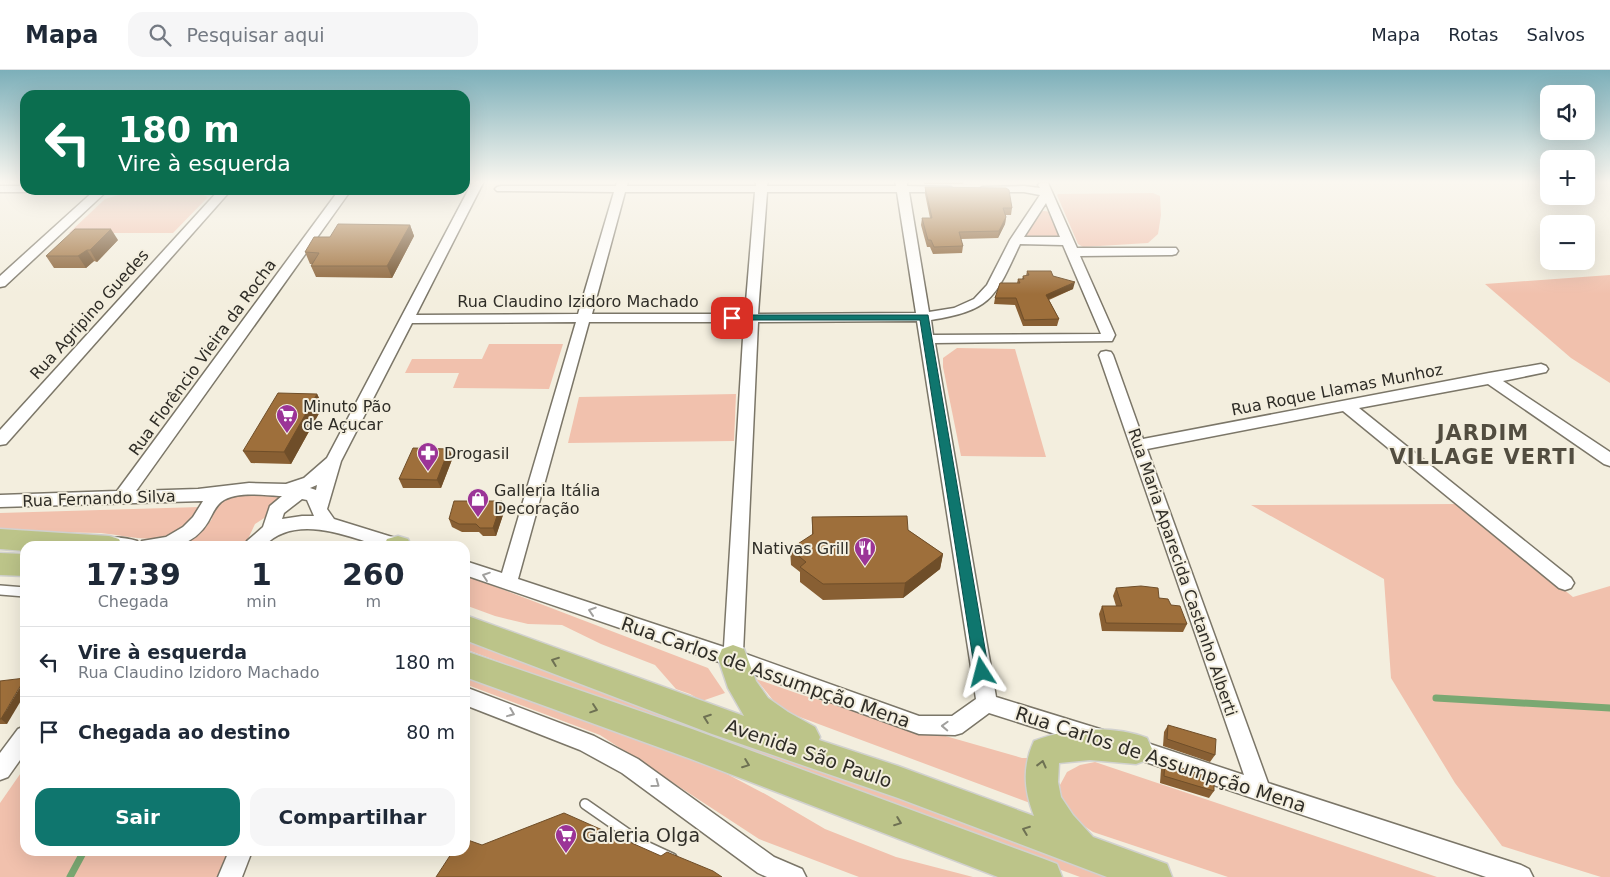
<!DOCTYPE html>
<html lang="pt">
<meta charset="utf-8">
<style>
body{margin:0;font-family:"DejaVu Sans",sans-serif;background:#f6f6f7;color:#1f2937;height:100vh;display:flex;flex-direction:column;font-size:19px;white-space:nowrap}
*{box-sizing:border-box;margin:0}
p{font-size:16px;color:#747a83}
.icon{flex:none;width:28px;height:28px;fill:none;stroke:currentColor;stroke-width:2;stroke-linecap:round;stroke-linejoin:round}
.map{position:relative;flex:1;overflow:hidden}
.details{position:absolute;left:20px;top:471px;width:450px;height:315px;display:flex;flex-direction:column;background:#fff;border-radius:15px;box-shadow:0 5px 20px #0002}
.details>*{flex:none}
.top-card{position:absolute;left:20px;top:20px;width:450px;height:105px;border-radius:15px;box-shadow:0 5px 20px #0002;background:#0b6e4f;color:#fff;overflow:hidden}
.fabs{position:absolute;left:1540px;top:15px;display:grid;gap:10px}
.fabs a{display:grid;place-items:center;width:55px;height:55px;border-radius:10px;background:#fff;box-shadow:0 5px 20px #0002;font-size:25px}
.pin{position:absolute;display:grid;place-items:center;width:42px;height:42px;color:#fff;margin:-21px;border-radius:10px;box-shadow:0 2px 8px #0006}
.me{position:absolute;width:55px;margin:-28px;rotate:351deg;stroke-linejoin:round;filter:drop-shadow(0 0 4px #0008)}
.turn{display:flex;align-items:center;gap:18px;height:105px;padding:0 15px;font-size:22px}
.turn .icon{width:65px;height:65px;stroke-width:2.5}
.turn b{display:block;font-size:35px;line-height:42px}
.eta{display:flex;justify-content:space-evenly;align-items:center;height:85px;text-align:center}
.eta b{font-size:30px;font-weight:600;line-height:35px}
.primary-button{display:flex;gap:10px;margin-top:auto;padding:10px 15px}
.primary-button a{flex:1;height:58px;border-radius:15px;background:#0f766e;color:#fff;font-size:20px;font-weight:600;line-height:58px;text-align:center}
.primary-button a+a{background:#f6f6f7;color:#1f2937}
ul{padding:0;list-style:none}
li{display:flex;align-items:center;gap:15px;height:70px;padding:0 15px;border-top:1px solid #e0e1e3}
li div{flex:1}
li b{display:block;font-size:19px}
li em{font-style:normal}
header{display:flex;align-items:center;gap:30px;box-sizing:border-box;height:70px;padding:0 25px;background:#fff;border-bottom:1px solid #e0e1e3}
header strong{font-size:24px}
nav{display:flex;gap:28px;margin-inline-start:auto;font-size:18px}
.search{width:350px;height:45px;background:#f6f6f7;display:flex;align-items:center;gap:12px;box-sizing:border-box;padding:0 18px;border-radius:15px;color:#747a83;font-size:19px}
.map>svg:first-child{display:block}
.green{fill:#f1c1ad}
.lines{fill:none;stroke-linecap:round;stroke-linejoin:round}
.stream{stroke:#7aa872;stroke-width:7}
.lane-casing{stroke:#7b7668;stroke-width:12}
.street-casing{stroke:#7b7668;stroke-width:3}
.primary-casing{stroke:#d1d1cf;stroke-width:3}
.lane{stroke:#fff;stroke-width:9}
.street{fill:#fff;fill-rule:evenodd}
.primary{fill:#bcc489;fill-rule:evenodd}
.wall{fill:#885f33}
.shaded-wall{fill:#6f4e29}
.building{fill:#9e6f3b;stroke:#6f4e29}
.oneway{stroke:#a1a09e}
.oneway2{stroke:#6e7153}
.route{fill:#0f766e;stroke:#0a4d48}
.labels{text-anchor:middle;stroke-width:4;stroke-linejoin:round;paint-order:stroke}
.street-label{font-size:16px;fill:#2f2d27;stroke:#f3eede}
.poi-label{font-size:16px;fill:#2f2d27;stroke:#f3eede;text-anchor:start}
.near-street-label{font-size:19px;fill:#2f2d27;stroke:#f3eede}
.near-poi-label{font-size:19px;fill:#2f2d27;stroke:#f3eede;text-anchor:start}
.district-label{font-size:21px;font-weight:bold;letter-spacing:1px;fill:#524d40;stroke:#f3eede}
</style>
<header>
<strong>Mapa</strong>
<div class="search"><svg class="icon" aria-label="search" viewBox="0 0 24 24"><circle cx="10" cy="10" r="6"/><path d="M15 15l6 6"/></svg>Pesquisar aqui</div>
<nav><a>Mapa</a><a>Rotas</a><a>Salvos</a></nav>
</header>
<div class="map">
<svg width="1610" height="807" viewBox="0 0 1610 807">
<rect width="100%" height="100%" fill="#f3eede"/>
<g class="green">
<path d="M1153,123L1160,126L1161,145L1158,164L1148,173L1083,177L1078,174L1057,125L1058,124Z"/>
<path d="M122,124H201L208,127L173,163H69L105,129Z"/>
<path d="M1044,141L1052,142L1067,169L1020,168L1037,142Z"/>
<path d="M1610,205V313L1571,288L1485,214Z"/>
<path d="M489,274H563L549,319L453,318L459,303H405L412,289H482Z"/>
<path d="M957,278L1015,279L1046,387L961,386L943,297V288Z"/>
<path d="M736,324L734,371L568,373L579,327Z"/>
<path d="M251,424L274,425L286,428L272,443L255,454L248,469L241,476H178L206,457L212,449V440L224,428Z"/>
<path d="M1458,434L1573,527L1610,516V807H1601L1502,776L1455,713L1391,608L1384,509L1251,435Z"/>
<path d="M200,437C195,452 182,462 166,467C146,472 122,465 101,463C67,462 34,462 0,461V443Z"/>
<path d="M465,505L708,598L725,623L702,631L690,624L676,619L655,595L601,574L562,555L528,554L495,546L465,535Z"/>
<path d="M465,565L1118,807H1080L465,579Z"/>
<path d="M465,600L668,673L767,725L825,759L896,787L973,807H859L759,769L600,665L465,614Z"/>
<path d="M756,609L802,625L1022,688H1032L1030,733L781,640Z"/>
<path d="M1095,692L1437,807H1228L1093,762L1072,748L1061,733L1060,715L1067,702L1080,695Z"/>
<path d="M25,697V781H228L217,807H0V733Z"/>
</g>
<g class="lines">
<g class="stream">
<path d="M1436,628L1610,638"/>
<path d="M70,807L84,781"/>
</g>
<g class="lane-casing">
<g id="lane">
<path d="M0,520L25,522"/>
<path d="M585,734L644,775L672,788"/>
</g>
</g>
<g class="street-casing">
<g id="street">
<path d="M473,111H484L416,245L578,244L614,122L497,121L495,119L497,117L501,116H616L617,111H628L627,116H756V111H768L767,116H896L895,111H907V116L951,117L953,119L951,121L947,122H909L929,242L954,238L974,229L987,215L1010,170L1040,125L1024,122H986L982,121L980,119L982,117L1024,116L1040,118L1038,115L1040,113H1048L1077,178H1176L1178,181L1176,184L1172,185L1080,186L1115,265L1112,271L935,273L996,627L1103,660L1106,667L1103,674L1096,677L989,643L962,663L955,665L919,664L731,596L465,505V491L502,503L576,252L412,253L341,391L327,439L334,449L405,471L408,476C399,476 389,478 380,476C373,475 365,471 358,469C326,459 289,450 264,476H244L247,471L263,457L270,436L282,426H279C263,425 235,421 221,432C215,437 212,445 208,452C201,464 191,471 178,476L92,475L95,470C107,466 125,467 137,471L140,476L142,471L166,467L183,457L193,447L203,431L0,437V425L117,421L339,120H351L136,421L198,419L249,413L286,414L304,408L327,388ZM625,122H755L745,244H592ZM767,122H897L916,243L758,244ZM1046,133L1060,167H1024ZM1020,174L1063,175L1101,264L933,265L931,250C993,240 995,227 1020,174ZM917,251L976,629L952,646H919L743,583L758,252ZM589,252H744L724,577L518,509ZM317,415L316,420L310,418ZM302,429L307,430L314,446H302L282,449L284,443Z"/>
<path d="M0,116H25V120H30L25,122H0Z"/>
<path d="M95,120H108L5,216L0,217V206Z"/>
<path d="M219,120H231L6,374L0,375V360Z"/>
<path d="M1106,281L1111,282L1113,285L1143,369L1489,303L1541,294L1546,296L1548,299L1546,302L1503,311L1610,382V396L1604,394L1488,314L1359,338L1571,508L1574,513L1571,518L1565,520L1559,518L1343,341L1147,379L1268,713L1521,795L1529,799L1533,807H1486L1122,684L1118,677L1122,670L1129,667L1244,705L1099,285L1101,282Z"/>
<path d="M465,617L594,666L638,689L774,787L802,799L806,807H767L758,803L622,703L580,680L465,635Z"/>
<path d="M25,656V683L8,707L0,710V683L18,659Z"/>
<path d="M229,781H252L242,807H218Z"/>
</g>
</g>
<g class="primary-casing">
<g id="primary">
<path d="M0,459L109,466L119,469L122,476H25V481L0,479Z"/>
<path d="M398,466L408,469L411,476H384L387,469Z"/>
<path d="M0,483L25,484V506L0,505Z"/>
<path d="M465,545L744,646L728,618L718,588L722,579L733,575L744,579L756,611L768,628L788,642L815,657L820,667L819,670L898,696L1034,746C1024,720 1022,697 1034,671C1067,658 1113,655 1147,668L1152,679L1147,690L1136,694L1090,690L1059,693L1058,712L1061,727L1073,745L1093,767L1167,794L1172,807H1107L898,728L712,664L465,570Z"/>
<path d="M465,581L692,659L1044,789L1057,794L1062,807H998L691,689L465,607Z"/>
</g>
</g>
<use href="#lane" class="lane"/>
<use href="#street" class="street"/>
<use href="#primary" class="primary"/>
</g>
<g class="wall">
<path d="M924,111H964L963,114H924Z"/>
<path d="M925,117L1012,138L1011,145H1005L1006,147L1005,154L998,168L961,169L963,176L962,183L933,184L930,177H927L921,155L922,148H930L925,124Z"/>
<path d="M410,155L414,166L392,208L316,207L311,196L312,194H310L305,182L330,167Z"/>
<path d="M118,170L97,192L94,191L86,198H54L46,186Z"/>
<path d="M1027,201L1053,206L1073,219L1049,230L1059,249L1057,256H1023L1015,235L994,234L995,228L1017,213L1018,209H1022L1023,206H1026Z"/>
<path d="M317,324L323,336L291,394L251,393L243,381Z"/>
<path d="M453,387L441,418H403L399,409Z"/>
<path d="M502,431L505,439L496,466H483L479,462H462L452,457L449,449Z"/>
<path d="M812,447L908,460L943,484L940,499L903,528L823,530L800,512V502L791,495L790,479L812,465Z"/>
<path d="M1116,518L1159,528L1171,535L1187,554L1183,562L1102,561L1099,544L1102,536H1116L1113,526Z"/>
<path d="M0,611L7,654H0Z"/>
<path d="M1168,655L1215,685L1210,692L1163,676L1164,662Z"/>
<path d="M1165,692L1214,721L1209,728L1160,713L1161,699Z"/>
</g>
<g class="shaded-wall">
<path d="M1006,147L1005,154L998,168L999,161Z"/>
<path d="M410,155L414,166L392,208L387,196Z"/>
<path d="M111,159L118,170L97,192L90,180Z"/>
<path d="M87,180L94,191L86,198L78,186Z"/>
<path d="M1075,212L1073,219L1044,231L1046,225Z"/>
<path d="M317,324L323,336L291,394L284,382Z"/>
<path d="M449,379L453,387L441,418L437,410Z"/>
<path d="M502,431L505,439L496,466L493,458Z"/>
<path d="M943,484L940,499L903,528L905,513Z"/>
<path d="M25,609V624L7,654L1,649Z"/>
</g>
<g class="building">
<path d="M925,117L1006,118L1009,120L1012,138H1003L1006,147L999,161L959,162L963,176L934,177L931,170H928L922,148H932Z"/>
<path d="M338,154L410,155L387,196H311L319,183L305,182L314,167H330Z"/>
<path d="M75,159H111L90,180H87L78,186H46Z"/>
<path d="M1027,201H1051L1053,206L1075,212L1046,225L1059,249L1024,250L1016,228H995L1000,213H1020L1018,209H1024L1023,206L1029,205Z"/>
<path d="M278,323L317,324L284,382L243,381Z"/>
<path d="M413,378L449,379L437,410L399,409Z"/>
<path d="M454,431H502L493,458H480L476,454H459L449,449Z"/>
<path d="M907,446L908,460L943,484L905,513L823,514L800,497L806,492L790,479L813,464L812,447Z"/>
<path d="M1141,516L1158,518L1159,528L1168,529L1171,535L1180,536L1187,554L1106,553L1102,536H1122L1116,518Z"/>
<path d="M25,608L1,649H0V611Z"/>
<path d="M1168,655L1216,669L1215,685L1167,669Z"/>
<path d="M1165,692L1214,709V721L1164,706Z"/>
<path d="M564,743L661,786L667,782L713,801L722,807H436L453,781H465V769L482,775Z"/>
</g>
<defs><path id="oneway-chevron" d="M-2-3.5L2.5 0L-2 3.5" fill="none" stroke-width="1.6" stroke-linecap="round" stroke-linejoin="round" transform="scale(1.25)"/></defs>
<g class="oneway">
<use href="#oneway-chevron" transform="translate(486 506) rotate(-161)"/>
<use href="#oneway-chevron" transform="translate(592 541) rotate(-162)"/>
<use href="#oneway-chevron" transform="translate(511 643) rotate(22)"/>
<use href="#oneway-chevron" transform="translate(945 656) rotate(-178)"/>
<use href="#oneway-chevron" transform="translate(656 714) rotate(36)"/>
</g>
<g class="oneway2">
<use href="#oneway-chevron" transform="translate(555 591) rotate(-159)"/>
<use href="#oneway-chevron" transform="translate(594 639) rotate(19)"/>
<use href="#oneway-chevron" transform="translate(707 648) rotate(-160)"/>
<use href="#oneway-chevron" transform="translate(746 694) rotate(21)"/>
<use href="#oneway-chevron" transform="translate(1042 694) rotate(-76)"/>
<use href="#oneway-chevron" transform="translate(898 752) rotate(21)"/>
<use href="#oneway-chevron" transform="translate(1026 760) rotate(-159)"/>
</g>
<linearGradient id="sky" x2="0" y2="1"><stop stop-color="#7cafb9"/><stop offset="0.5" stop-color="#faf7f0"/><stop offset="1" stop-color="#faf7f0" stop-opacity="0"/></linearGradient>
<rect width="1610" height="224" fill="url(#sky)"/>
<path class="route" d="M732,245H928L989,602L987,607L982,608L977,607L975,602L920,250H729V246Z"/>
<defs>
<g id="supermarket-pin" transform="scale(1.125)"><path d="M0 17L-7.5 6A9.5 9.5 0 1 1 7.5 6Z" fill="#9b3497" stroke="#f3eede"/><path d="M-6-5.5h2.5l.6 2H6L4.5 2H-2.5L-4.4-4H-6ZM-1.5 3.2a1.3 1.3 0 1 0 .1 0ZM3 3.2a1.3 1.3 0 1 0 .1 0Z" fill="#fff"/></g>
<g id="pharmacy-pin" transform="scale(1.125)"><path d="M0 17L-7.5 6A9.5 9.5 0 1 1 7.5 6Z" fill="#9b3497" stroke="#f3eede"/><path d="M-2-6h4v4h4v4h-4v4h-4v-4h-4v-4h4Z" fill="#fff"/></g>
<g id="shop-pin" transform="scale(1.125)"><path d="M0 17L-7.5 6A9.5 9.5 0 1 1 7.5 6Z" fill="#9b3497" stroke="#f3eede"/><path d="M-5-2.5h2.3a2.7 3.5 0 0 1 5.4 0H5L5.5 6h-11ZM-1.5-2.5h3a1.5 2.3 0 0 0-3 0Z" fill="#fff"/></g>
<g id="restaurant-pin" transform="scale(1.125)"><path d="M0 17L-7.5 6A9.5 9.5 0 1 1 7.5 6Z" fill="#9b3497" stroke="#f3eede"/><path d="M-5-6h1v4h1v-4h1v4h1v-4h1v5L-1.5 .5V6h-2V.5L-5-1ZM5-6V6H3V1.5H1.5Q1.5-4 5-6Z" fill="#fff"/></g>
</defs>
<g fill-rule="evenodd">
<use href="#supermarket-pin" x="287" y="345"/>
<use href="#pharmacy-pin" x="428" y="383"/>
<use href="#shop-pin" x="478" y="429"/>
<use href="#restaurant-pin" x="865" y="478"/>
<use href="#supermarket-pin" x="566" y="765"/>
</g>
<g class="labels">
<g class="street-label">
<text x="578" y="237">Rua Claudino Izidoro Machado</text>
<text transform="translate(89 244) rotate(-48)" y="6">Rua Agripino Guedes</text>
<text transform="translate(202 287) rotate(-54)" y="6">Rua Florêncio Vieira da Rocha</text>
<text transform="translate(1337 319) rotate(-11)" y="6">Rua Roque Llamas Munhoz</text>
<text transform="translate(99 428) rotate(-2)" y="6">Rua Fernando Silva</text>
<text transform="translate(1183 502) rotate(71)" y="6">Rua Maria Aparecida Castanho Alberti</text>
</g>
<g class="poi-label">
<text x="303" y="342">Minuto Pão<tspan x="303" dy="18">de Açucar</tspan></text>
<text x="444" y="389">Drogasil</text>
<text x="494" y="426">Galleria Itália<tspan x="494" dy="18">Decoração</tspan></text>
<text x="849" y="484" text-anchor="end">Nativas Grill</text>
</g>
<g class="near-street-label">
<text transform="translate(766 602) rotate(19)" y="7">Rua Carlos de Assumpção Mena</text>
<text transform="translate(809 683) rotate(19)" y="7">Avenida São Paulo</text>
<text transform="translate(1161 689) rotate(18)" y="7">Rua Carlos de Assumpção Mena</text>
</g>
<g class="near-poi-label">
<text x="582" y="772">Galeria Olga</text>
</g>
<g class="district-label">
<text x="1483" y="370">JARDIM<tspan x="1483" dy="24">VILLAGE VERTI</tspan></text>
</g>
</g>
</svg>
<div class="fabs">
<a><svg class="icon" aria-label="sound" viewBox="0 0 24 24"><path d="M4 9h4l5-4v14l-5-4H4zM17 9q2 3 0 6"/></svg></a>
<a>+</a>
<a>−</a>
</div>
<div class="pin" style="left:732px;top:248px;background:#d93025"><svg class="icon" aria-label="arrive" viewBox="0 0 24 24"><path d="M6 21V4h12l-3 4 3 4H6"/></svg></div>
<svg class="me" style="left:982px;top:602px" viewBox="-20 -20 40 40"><path d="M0-17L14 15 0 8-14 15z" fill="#0f766e" stroke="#fff" stroke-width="4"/></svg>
<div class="top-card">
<div class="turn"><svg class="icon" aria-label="left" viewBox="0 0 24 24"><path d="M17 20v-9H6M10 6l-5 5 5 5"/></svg><div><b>180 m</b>Vire à esquerda</div></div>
</div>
<section class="details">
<div class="eta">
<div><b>17:39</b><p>Chegada</p></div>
<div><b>1</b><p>min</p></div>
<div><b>260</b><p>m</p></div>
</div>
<ul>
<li><svg class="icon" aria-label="left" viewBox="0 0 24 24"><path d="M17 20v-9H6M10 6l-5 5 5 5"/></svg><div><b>Vire à esquerda</b><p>Rua Claudino Izidoro Machado</p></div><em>180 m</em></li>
<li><svg class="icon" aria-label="arrive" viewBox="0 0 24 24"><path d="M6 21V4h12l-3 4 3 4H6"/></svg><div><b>Chegada ao destino</b></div><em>80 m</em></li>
</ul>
<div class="primary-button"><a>Sair</a><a>Compartilhar</a></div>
</section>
</div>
